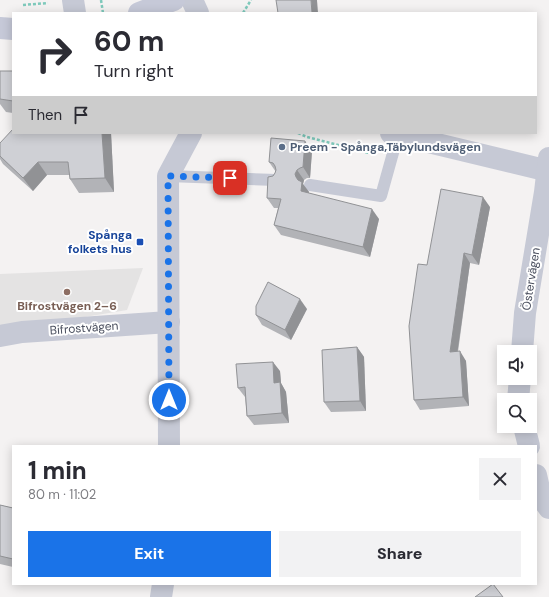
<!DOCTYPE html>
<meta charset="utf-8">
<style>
body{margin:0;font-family:"DM Sans",sans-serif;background:#f2f2f3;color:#2b2b33;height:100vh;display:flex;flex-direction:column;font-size:15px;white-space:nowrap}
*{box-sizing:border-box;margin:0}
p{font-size:13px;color:#7c7c81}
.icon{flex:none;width:22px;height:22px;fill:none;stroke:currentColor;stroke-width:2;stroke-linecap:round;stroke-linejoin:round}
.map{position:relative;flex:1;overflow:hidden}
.details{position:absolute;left:12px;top:445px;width:525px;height:140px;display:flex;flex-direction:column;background:#fff;border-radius:0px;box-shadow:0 2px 10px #0003}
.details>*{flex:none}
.hud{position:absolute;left:12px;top:12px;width:525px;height:122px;border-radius:0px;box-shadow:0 2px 10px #0003;background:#fff;color:#2b2b33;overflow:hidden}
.controls{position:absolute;left:497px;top:345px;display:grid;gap:8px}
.controls a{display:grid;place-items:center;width:40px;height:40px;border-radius:0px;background:#fff;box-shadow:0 2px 10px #0003;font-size:20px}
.pin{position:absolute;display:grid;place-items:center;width:34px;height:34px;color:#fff;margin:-17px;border-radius:8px;box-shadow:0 2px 6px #0006}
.me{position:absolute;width:44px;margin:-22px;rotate:0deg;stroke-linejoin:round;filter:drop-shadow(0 0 3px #0008)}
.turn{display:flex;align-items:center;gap:14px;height:84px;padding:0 16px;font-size:18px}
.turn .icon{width:52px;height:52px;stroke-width:2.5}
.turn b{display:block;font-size:28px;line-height:34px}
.then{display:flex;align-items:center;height:38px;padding:0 16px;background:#0003;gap:8px;font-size:15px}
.round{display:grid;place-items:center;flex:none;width:42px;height:42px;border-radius:0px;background:#f2f2f3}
.overview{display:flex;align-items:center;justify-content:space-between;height:68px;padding:0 16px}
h1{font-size:24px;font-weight:800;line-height:30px}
.cta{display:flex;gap:8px;margin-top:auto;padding:8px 16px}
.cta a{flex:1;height:46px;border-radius:0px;background:#1a73e8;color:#fff;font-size:16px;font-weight:800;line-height:46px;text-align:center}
.cta a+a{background:#f2f2f3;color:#2b2b33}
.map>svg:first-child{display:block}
.education{fill:#e4e3e3}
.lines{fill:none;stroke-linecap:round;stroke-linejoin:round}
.path{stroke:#7ec9bb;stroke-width:2.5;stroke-dasharray:3 2;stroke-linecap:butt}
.lane{stroke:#c6c9d5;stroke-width:12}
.street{stroke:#c6c9d5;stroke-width:22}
.secondary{stroke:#c6c9d8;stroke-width:22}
.wall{fill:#b2b3b7}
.shaded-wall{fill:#919295}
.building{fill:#cfd0d5;stroke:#919295}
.route{stroke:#1a73e8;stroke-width:7;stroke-dasharray:0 12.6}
.service-dot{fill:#5c6f8a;stroke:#fff;stroke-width:1.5}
.transit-dot{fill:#1a4fb4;stroke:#fff;stroke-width:1.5}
.education-dot{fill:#8d6e63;stroke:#fff;stroke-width:1.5}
.labels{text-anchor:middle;stroke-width:4;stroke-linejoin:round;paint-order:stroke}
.service-label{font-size:12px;font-weight:bold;fill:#4e5e75;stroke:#fff;text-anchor:start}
.transit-label{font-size:12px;font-weight:bold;fill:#164399;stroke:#fff;text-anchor:end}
.street-label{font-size:12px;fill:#4a4f5e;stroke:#fff}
.education-label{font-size:12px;font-weight:bold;fill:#785e54;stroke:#fff}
</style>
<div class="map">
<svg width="549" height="597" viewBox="0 0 549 597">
<rect width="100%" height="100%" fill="#f4f2f2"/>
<path class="education" d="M143,268L127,310L0,331V274Z"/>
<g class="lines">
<g class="path">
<path d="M101,0L103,13"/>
<path d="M23,5L48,3"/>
<path d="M243,13L251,0"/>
<path d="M298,133L307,137L373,154"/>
</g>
<g class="lane">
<path d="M168,176L276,180"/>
<path d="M310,185L381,196L398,135"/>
</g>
<g class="street">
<path d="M73,0L75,13"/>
<path d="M192,0L198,13"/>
<path d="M391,133L549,171"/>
<path d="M0,336L22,332L169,322"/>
<path d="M522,352L525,313L545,192L549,158"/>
<path d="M518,400L520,378"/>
<path d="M524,426L529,446"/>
<path d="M169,446L168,176L191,133"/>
<path d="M536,475L541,497L549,508"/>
<path d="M161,597L163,584"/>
</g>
<g class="secondary">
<path d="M139,13L174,0"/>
<path d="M0,28L13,29"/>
</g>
</g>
<g class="wall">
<path d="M0,71H13V113L6,112L0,104Z"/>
<path d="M111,133L114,192L79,193L70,179V175H47L33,191L3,164L0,159V143Z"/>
<path d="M312,151L310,178H307L304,180L303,184L309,192V193L379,219L370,257L281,235L274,225L278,208H274L267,198L273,176L275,173L276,172L269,162Z"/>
<path d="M490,207L479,265L470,263L458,352L466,361L469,406L420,410L414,400L427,265Z"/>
<path d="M307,309L291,340L262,325L256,315Z"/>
<path d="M357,347L364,357L366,411L331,412L324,402Z"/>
<path d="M280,371L281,383L286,392L289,423L254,425L247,416L245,397L238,388Z"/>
<path d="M0,505L13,508V567L0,564Z"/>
</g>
<g class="shaded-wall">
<path d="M311,0H317L318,13H312Z"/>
<path d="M102,133H111L114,192L105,178Z"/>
<path d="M305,141L312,151L310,178L303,167Z"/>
<path d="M38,162L47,175L33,191L23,178Z"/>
<path d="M297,170L304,180L303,184L309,192L308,202L301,191L296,177L295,174Z"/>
<path d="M483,197L490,207L479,265L472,255Z"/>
<path d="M372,209L379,219L370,257L363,247Z"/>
<path d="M464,253L470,263L456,362L450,352Z"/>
<path d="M300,299L307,309L291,340L285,330Z"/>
<path d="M357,347L364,357L366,411L360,401Z"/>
<path d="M460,351L466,361L469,406L463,397Z"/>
<path d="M273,362L280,371L281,383L286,392L289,423L282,413L274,383Z"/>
</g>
<g class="building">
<path d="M276,0H311L312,13H278Z"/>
<path d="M0,71H13V101L0,99Z"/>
<path d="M13,129V133H102L105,178L70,179L68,162H38L23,178L0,156V143Z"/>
<path d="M271,138L305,141L303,167L300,168L297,170L295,174L296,177L298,180L302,182L301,191L372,209L363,247L274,225L281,199L267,198L268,177L273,176L275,173L276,170L275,166L273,163L269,162Z"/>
<path d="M441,189L483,197L472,255L464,253L450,352L460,351L463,397L414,400L409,326L418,264L427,265Z"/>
<path d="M268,282L300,299L285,330L256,315V306Z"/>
<path d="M357,347L360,401L324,402L322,350Z"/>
<path d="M273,362L274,383L280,382L282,413L247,416L245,387L238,388L236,364Z"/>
<path d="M0,505L13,508V559L0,556Z"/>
<path d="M493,584L503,597H475Z"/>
</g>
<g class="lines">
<path class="route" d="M169,400L168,176L230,178"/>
</g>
<circle class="service-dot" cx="282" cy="147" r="4"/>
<rect class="transit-dot" x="136" y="238" width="8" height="8" rx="2"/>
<circle class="education-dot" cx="67" cy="292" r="4"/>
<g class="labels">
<g class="service-label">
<text x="290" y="151">Preem - Spånga,Täbylundsvägen</text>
</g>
<g class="transit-label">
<text x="132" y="239">Spånga<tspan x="132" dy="14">folkets hus</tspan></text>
</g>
<g class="street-label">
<text transform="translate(531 279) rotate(-81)" y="4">Östervägen</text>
<text transform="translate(84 328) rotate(-4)" y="4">Bifrostvägen</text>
</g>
<g class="education-label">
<text x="67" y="310">Bifrostvägen 2–6</text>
</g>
</g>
</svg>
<div class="controls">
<a><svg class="icon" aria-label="sound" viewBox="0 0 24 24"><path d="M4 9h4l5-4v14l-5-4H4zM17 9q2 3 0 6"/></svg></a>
<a><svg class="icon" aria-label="search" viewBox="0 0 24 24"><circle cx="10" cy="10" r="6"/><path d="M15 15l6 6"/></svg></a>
</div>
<div class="pin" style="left:230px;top:178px;background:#d93025"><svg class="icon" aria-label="arrive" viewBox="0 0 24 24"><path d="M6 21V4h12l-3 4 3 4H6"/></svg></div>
<svg class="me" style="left:169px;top:400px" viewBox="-20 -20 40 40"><circle r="17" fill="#1a73e8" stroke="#fff" stroke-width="3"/><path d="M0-11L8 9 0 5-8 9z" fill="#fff"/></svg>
<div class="hud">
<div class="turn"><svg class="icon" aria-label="right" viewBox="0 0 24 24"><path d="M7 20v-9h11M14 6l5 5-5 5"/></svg><div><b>60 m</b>Turn right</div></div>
<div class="then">Then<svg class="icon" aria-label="arrive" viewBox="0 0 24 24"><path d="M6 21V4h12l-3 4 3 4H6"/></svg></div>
</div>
<section class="details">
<div class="overview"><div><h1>1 min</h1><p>80 m · 11:02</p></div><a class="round"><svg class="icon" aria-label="close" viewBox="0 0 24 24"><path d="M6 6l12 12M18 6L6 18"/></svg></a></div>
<div class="cta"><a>Exit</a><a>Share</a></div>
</section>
</div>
